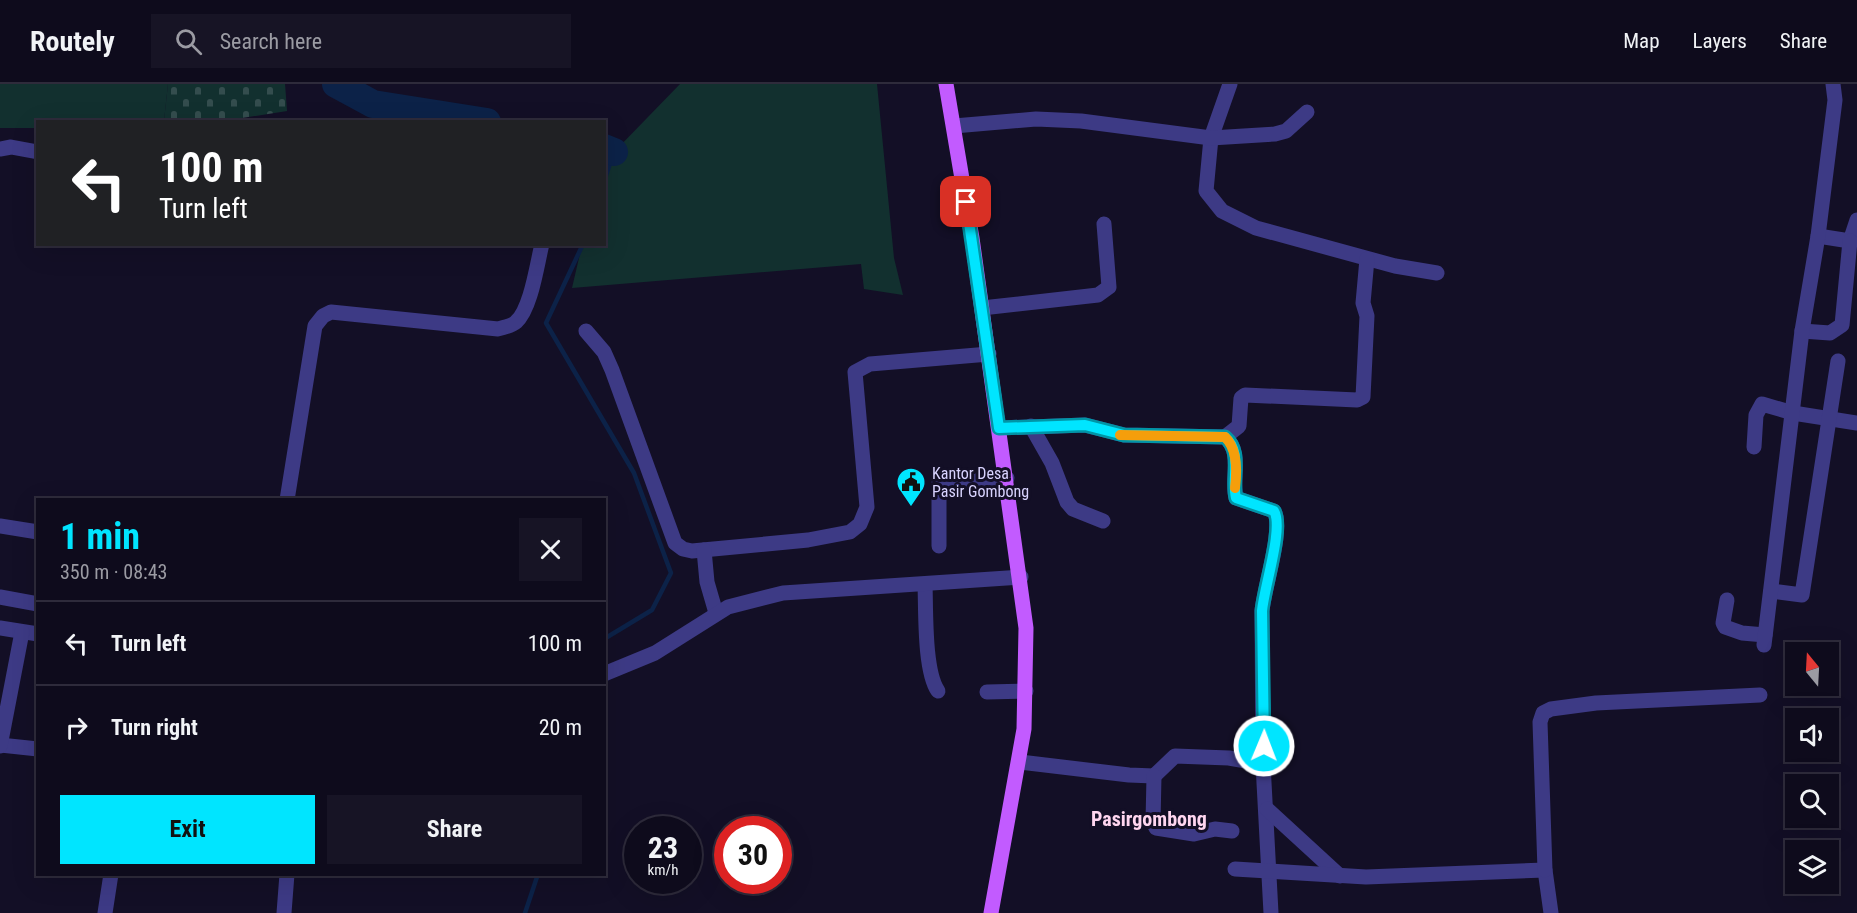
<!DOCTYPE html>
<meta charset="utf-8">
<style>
body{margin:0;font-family:"Roboto Condensed",sans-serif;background:#171425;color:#f1f3f6;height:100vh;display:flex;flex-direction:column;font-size:22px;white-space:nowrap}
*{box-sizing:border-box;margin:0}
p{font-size:20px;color:#9b9ba3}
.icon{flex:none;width:33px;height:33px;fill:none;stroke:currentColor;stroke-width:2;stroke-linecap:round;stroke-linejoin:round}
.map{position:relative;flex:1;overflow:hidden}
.details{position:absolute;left:36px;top:414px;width:570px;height:378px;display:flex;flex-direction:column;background:#0e0b1c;border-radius:0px;box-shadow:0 6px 24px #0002,0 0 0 2px #2e2b3b}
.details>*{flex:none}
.hud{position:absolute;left:36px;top:36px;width:570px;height:126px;border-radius:0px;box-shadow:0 6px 24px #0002,0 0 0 2px #2e2b3b;background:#202124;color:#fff;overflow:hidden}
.needle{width:39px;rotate:342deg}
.buttons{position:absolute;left:1785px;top:558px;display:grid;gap:12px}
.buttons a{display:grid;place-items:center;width:54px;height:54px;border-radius:0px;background:#0e0b1c;box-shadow:0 6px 24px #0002,0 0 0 2px #2e2b3b;font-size:30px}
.speed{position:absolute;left:624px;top:732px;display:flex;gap:12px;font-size:30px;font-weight:700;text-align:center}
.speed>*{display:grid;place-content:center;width:78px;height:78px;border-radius:50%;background:#0e0b1c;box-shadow:0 6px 24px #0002,0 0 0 2px #2e2b3b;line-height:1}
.speed small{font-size:15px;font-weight:400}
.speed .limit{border:9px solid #d22;background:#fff;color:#111}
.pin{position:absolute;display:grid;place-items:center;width:51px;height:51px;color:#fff;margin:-26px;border-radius:12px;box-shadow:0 3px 9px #0006}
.me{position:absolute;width:66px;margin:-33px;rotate:1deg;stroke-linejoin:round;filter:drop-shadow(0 0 4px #0008)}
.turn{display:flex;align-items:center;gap:21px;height:126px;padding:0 24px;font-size:27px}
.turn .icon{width:78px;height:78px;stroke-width:2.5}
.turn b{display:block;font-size:42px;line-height:51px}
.round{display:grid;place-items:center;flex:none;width:63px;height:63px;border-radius:0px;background:#171425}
.head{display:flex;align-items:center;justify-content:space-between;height:102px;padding:0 24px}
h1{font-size:36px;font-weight:700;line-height:45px;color:#00e5ff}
.primary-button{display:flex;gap:12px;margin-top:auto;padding:12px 24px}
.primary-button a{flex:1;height:69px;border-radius:0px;background:#00e5ff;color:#111;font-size:24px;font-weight:700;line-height:69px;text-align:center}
.primary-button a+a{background:#171425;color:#f1f3f6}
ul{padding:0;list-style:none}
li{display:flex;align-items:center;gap:18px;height:84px;padding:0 24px;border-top:2px solid #2e2b3b}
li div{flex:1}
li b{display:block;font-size:22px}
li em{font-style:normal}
header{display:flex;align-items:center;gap:36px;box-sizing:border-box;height:84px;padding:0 30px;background:#0e0b1c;border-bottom:2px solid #2e2b3b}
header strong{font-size:28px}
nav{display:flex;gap:33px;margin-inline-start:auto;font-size:21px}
.search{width:420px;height:54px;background:#171425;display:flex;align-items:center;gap:15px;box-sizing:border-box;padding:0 21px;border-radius:0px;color:#9b9ba3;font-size:22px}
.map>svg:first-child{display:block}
.green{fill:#12302f}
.cemetery{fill:url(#cemetery-stones)}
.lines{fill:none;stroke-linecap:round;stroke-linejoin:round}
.stream{stroke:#0c2248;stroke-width:4.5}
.river{stroke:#0c2248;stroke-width:28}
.minor{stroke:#3d3a85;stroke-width:15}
.major{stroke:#c25bff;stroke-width:15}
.route-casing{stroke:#0095a6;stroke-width:15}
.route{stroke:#00e5ff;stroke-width:10}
.slow{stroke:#f59e0b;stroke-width:10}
.labels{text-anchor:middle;stroke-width:6;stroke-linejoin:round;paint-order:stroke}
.poi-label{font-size:16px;fill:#d9d4ff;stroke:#130f26;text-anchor:start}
.quarter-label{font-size:20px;font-weight:bold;fill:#ffd6f0;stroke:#130f26}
</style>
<header>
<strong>Routely</strong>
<div class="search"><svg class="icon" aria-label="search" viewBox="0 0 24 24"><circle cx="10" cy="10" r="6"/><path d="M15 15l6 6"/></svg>Search here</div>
<nav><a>Map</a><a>Layers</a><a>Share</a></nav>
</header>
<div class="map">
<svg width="1857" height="829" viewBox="0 0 1857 829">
<defs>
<pattern id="cemetery-stones" width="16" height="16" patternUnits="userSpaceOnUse" patternTransform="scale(1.5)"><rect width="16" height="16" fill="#12302f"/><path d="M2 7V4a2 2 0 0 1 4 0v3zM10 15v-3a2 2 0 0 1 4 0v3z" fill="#344d4e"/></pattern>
</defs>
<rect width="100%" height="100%" fill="#130f26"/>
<g class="green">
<path d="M0,0H168L164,37L38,38L37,44H0Z"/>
<path d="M680,0H877L894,174L903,211L864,205L861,180L572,204L582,161L604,160L605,95L614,68Z"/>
</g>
<path class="cemetery" d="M168,0H285L287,27L223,37H164Z"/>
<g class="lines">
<g class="stream">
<path d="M604,97L614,68"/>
<path d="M583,160L546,239L634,389L671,489L652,526L604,555"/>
<path d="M525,829L538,790"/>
</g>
<g class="river">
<path d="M336,0L373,20L487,38"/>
<path d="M604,64L614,68"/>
</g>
<g class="minor">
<path d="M1230,0L1211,54L1206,107L1222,127L1256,144L1395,182L1437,189"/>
<path d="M954,42L1036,35L1081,37L1211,54L1275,50L1286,47L1307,28"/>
<path d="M0,65L11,63L38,68"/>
<path d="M1818,152L1850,157L1857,136"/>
<path d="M982,224L1098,211L1109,203L1104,140"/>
<path d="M586,247L604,268L612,286L675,459L683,465L692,467L808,456L850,448L860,440L867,423L855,288L870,280L989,270"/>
<path d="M1802,247L1830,249L1842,241L1850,157"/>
<path d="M1031,342L1052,379L1067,418L1073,425L1103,437"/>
<path d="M999,344L1085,341L1124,351L1225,353C1243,368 1231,395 1236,414L1274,427C1284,444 1264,504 1262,527L1263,680L1271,829"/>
<path d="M1225,353L1239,342L1241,314L1245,311L1357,316L1363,313L1367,232L1363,219L1367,175"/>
<path d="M1754,363L1756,331L1762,320L1793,329L1857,339"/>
<path d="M287,416L315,242L323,232L331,228L498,245C504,243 512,242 516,238C531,225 537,180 542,160"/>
<path d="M0,442L38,448"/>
<path d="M939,462V398L1007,394"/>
<path d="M704,466L707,498L716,529"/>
<path d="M925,500C926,526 924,587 938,607"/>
<path d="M1771,507L1802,511L1838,277"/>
<path d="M0,513L38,520"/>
<path d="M1727,516L1723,539L1725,543L1742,549L1765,551"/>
<path d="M0,544L38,550"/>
<path d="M1764,561L1802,247L1818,152L1835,16L1833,0"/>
<path d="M604,590L655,569L728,523L783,509L1021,493"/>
<path d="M987,608L1026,607"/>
<path d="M0,661L38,665"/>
<path d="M0,662L22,548"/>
<path d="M1020,678L1129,691L1154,692L1175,672L1229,674L1263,680"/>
<path d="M1154,692L1153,738L1156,744L1194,750L1215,745L1232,747"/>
<path d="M1267,725L1340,792"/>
<path d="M1235,785L1366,793L1545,786L1551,829"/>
<path d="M1545,786L1540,638L1543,629L1551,625L1596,619L1760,611"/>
<path d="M105,829L111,790"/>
<path d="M284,829L287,790"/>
</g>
<path class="major" d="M946,0L972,154L1026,544L1024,645L991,829"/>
</g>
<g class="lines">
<g class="route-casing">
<path id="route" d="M966,118L999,344L1085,341L1124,351L1225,353C1243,368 1231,394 1236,414L1274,427C1284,444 1264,503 1262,527L1264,662"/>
</g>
<use href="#route" class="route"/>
<path class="slow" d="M1120,351L1225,353C1238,365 1237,388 1235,404"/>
</g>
<defs>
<g id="civic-pin" transform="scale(1.5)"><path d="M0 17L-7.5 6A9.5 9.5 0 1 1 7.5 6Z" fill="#00e5ff" stroke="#130f26"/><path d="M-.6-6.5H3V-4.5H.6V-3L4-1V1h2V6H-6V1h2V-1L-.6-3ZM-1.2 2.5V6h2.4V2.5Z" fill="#111"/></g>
</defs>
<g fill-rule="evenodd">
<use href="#civic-pin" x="911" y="398"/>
</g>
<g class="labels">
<g class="poi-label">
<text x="932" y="395">Kantor Desa<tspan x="932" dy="18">Pasir Gombong</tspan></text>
</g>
<g class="quarter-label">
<text x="1149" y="742">Pasirgombong</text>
</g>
</g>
</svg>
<div class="buttons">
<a><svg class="needle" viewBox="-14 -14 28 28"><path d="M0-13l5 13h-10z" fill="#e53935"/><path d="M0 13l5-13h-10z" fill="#9b9ba3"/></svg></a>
<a><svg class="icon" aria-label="sound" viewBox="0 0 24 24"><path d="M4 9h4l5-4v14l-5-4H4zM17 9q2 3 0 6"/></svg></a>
<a><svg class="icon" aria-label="search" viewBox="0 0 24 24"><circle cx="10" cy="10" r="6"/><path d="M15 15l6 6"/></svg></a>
<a><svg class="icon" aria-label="layers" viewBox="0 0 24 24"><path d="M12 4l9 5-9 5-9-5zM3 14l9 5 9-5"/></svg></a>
</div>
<div class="speed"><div>23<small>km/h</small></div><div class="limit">30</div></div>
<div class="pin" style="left:966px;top:118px;background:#d93025"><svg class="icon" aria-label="arrive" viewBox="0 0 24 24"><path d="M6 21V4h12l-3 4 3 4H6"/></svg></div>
<svg class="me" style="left:1264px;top:662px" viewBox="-20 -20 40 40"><circle r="17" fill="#00e5ff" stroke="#fff" stroke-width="3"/><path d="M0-11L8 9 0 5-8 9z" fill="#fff"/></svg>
<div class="hud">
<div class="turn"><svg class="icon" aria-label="left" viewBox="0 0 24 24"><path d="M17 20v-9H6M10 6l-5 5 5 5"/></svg><div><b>100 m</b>Turn left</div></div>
</div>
<section class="details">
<div class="head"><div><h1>1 min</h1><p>350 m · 08:43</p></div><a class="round"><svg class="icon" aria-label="close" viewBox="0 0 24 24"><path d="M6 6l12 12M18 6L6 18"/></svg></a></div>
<ul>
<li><svg class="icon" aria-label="left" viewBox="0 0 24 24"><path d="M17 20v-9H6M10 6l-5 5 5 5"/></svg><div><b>Turn left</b></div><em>100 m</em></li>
<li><svg class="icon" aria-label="right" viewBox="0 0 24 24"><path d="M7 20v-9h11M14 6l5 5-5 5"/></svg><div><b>Turn right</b></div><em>20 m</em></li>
</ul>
<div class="primary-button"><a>Exit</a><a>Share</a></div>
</section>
</div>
